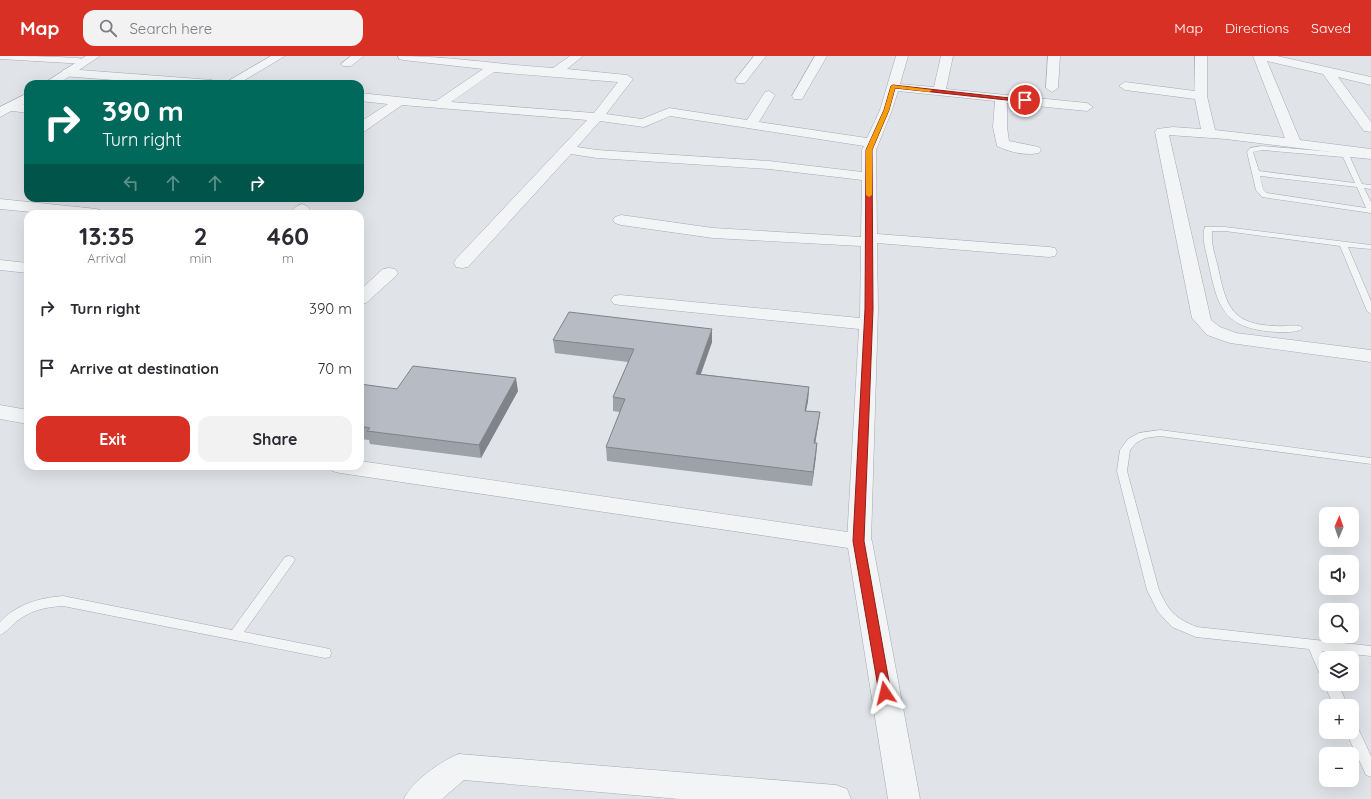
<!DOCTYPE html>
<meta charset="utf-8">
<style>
body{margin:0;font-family:Quicksand,sans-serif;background:#f2f2f3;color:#2b2b33;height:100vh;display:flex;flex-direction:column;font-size:15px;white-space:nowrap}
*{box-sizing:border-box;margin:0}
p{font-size:13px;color:#7c7c81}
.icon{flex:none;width:22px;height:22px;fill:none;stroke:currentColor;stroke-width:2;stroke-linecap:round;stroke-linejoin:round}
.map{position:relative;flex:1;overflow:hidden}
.sheet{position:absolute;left:24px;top:154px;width:340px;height:260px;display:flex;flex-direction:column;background:#fff;border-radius:12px;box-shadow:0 4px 16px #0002}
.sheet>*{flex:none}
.guide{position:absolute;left:24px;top:24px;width:340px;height:122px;border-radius:12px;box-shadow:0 4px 16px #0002;background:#00695c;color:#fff;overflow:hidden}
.needle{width:26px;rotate:2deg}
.controls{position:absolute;left:1319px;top:451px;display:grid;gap:8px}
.controls a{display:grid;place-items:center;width:40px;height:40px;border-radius:8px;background:#fff;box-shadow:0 4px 16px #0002;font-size:20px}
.pin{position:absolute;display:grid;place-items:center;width:34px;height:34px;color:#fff;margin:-17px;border:2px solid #fff;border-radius:50%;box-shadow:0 1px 4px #0007}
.me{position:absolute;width:44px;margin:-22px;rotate:350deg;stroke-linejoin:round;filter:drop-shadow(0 0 3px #0008)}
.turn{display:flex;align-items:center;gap:14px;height:84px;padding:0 12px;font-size:18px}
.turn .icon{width:52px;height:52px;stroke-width:2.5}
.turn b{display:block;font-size:28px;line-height:34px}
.lanes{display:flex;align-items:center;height:38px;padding:0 12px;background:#0003;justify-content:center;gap:20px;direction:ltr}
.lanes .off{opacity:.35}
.eta{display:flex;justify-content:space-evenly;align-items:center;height:68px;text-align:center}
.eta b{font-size:24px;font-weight:700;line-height:28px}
.primary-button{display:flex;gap:8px;margin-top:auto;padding:8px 12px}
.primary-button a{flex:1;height:46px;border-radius:12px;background:#d93025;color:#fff;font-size:16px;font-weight:700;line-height:46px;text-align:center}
.primary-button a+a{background:#f2f2f3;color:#2b2b33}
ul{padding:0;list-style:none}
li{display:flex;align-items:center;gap:12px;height:60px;padding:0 12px}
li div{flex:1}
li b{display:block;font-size:15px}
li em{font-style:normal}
header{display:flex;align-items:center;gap:24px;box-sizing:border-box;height:56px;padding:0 20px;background:#d93025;color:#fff}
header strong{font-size:19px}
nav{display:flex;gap:22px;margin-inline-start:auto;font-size:14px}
.search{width:280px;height:36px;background:#f2f2f3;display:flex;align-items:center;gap:10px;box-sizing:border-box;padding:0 14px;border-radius:12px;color:#7c7c81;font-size:15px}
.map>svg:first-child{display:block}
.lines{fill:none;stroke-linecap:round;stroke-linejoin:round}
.service-casing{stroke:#a5aab2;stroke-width:1}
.minor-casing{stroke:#a5aab2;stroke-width:1}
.tertiary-casing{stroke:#a5aab2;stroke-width:1}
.service{fill:#f2f4f6;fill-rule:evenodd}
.minor{fill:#f2f4f6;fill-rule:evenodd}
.tertiary{fill:#f2f4f6;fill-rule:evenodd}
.wall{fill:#9da2a9}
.shaded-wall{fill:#808489}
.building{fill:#b7bcc4;stroke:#808489}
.route{fill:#d93025;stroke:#8d1f18}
.slow{fill:#f59e0b}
</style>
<header>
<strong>Map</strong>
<div class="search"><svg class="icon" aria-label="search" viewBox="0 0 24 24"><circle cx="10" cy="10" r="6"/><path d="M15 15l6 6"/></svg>Search here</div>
<nav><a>Map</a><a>Directions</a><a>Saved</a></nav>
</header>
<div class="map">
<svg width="1371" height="743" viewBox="0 0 1371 743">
<rect width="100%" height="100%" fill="#e0e3e8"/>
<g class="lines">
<g class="service-casing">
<g id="service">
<path d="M1262,90L1371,99V103L1350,101L1362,128L1371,129V133L1364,132L1371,146V157L1262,141L1256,134L1247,96L1250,92ZM1262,94L1343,101L1355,127L1259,115L1253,96ZM1260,120L1357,131L1366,152L1267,137L1263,133Z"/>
<path d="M1205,171H1225L1371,189V193L1348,191L1371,245V258L1367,255L1340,190L1225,175H1212C1211,188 1215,200 1218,211C1226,251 1232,269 1277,270C1284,271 1298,267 1303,272C1298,277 1284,276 1277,276C1222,273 1218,251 1208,205C1206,195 1201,181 1205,171Z"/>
<path d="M1160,374L1371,402V408L1160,380L1145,382L1136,387L1130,394L1127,415L1159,534C1169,556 1175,562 1197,571L1371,590V600L1322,595L1326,603V622L1321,621L1309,593L1196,581L1172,571L1158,556L1147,534L1117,415L1120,394L1128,383L1139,377Z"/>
<path d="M289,500L293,501L295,504L293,507L244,576L325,592L330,593L331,597L330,601L325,602L63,550C46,551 31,554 17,565C12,569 7,576 0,579V566C17,548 39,542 63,540L232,574L285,501Z"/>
<path d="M1326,625V628H1338L1348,650H1334L1324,628Z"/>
<path d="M1352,668L1357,670L1371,700V721L1366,719L1346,676H1352Z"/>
</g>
</g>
<g class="minor-casing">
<g id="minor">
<path d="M0,0C13,0 86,0 92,5L86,8L0,3Z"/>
<path d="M271,0H285L238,28H223Z"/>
<path d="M351,0H364L351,10H343L341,8Z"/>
<path d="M398,0C450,0 501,9 553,12L570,0H583L567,13L627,19L633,23L606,58L642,63L669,52L747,64L765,36L769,35L775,39L759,66L867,82L880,54L896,0H908L900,28L934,31L941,0H953L946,33L1087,47L1093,51L1087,55L1007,47V71L1009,85L1039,91L1041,94L1039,97C1026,100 1009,96 997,90L993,71L995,45L898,35L892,54L876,94L877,178L1049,191L1055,192L1057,196L1055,200L1049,201L877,187L878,253L871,485L867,491L859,493L851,491L847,485L859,273L620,249L614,248L611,244L614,240L620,239L860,262L861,190L713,182L621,169L615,167L613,164L615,161L621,159L713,172L861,181L862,124L769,113L597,102L571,98L468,211L462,212L456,211L454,207L456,203L587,64L402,49L365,75L360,76V66L388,48L360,45V37L436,45L483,13L403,4L399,3ZM494,16L618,26L594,57L451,46ZM670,60L864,90L862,94V116L769,105L597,94L577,91L600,65L644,71Z"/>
<path d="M754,0H766L745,27H737L735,24Z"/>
<path d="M815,0H827L802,43H794L792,40Z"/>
<path d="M1048,0H1060L1058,32L1052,36L1046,32Z"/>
<path d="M1195,0H1207V40L1215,74L1285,82L1253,0H1277L1371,21V29L1338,21L1371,66V76L1364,75L1323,18L1267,5L1300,84L1371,93V101L1226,83L1169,79L1211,264L1220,271L1236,277L1371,294V306L1230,287L1207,279L1192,262L1155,76L1157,73L1173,71L1201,73L1195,43L1125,34L1119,30L1125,26L1195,35Z"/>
<path d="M67,13L212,24L218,28H164L63,20L61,17L63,14Z"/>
<path d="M10,47L28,49V57L5,54L4,51Z"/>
<path d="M0,143L97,153L102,155L105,158H52L0,153Z"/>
<path d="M302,148L307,150L310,153L305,158H288L297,150Z"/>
<path d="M0,204L28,207V217L0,214Z"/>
<path d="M389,212L395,213L398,217L395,221L366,247L360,248V234L383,213Z"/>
<path d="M459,698L836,729L847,733L851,743H679L464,724L442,743H404C411,726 442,704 459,698Z"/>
</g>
</g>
<g class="tertiary-casing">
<g id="tertiary">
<path d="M86,0H100L58,28H43Z"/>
<path d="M28,37V46L0,61V51Z"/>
<path d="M0,349L28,354V368L0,363Z"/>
<path d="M360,405L868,479L872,485L920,743H888L848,492L340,417L332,415L328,410H360Z"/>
</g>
</g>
<use href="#service" class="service"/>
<use href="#minor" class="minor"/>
<use href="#tertiary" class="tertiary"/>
</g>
<g class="wall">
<path d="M553,284L712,286L701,318L809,331L808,345L806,355L820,356L818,370L815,387H817L812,430L607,405L606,391L620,356L613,355V341L628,306L555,297Z"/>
<path d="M360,328L397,333L518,335L481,402L370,388L369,384L360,383Z"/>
</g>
<g class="shaded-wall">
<path d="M712,273V286L696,331V318Z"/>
<path d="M516,322L518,335L481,402L479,389Z"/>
<path d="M809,331L808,345L803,368L805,355Z"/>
<path d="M820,356L818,370L813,401L814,387Z"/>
<path d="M817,387L816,401L812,430L813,416Z"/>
</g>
<g class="building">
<path d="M569,256L712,273L696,318L809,331L805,355L820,356L814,387H817L813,416L606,391L625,343L613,341L634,293L553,284Z"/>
<path d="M413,310L516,322L479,389L367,375L370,372L360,370V328L397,333Z"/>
</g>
<path class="route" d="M893,29L1028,44L1025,46L895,32L889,54L872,94L873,253L864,485L891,637L889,640L885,642L881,640L879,637L853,485L865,253L866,94L884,54L891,30Z"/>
<path class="slow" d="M893,29L932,34L929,36L895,32L889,54L872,94V139L869,141L866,139V94L884,54L891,30Z"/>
</svg>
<div class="controls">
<a><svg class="needle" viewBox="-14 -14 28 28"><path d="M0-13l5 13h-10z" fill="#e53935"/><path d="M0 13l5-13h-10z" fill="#7c7c81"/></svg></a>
<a><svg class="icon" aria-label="sound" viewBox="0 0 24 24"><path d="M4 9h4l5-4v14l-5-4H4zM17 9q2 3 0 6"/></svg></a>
<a><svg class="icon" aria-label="search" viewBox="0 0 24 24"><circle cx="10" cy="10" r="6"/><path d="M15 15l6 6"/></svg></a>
<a><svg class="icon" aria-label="layers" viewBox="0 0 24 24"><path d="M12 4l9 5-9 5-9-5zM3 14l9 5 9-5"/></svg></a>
<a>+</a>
<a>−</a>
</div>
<div class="pin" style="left:1025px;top:44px;background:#d93025"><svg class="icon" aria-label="arrive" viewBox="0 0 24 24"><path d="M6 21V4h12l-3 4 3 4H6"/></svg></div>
<svg class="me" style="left:885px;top:637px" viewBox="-20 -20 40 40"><path d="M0-17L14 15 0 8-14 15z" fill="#d93025" stroke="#fff" stroke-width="4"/></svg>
<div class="guide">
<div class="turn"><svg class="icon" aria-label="right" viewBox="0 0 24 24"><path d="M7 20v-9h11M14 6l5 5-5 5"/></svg><div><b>390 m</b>Turn right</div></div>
<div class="lanes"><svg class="icon off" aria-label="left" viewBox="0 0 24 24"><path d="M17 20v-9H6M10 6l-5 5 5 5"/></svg><svg class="icon off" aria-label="ahead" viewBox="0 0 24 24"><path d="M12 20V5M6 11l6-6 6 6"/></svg><svg class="icon off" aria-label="ahead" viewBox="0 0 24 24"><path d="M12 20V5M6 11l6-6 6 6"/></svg><svg class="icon" aria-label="right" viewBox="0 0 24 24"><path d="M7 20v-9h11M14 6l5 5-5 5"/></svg></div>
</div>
<section class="sheet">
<div class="eta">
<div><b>13:35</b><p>Arrival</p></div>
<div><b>2</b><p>min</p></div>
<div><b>460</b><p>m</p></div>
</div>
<ul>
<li><svg class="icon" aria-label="right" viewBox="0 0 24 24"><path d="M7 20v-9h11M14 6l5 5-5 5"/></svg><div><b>Turn right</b></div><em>390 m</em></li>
<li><svg class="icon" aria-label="arrive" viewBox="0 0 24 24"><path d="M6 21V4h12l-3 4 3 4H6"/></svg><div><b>Arrive at destination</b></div><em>70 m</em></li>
</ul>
<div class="primary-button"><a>Exit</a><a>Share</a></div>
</section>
</div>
